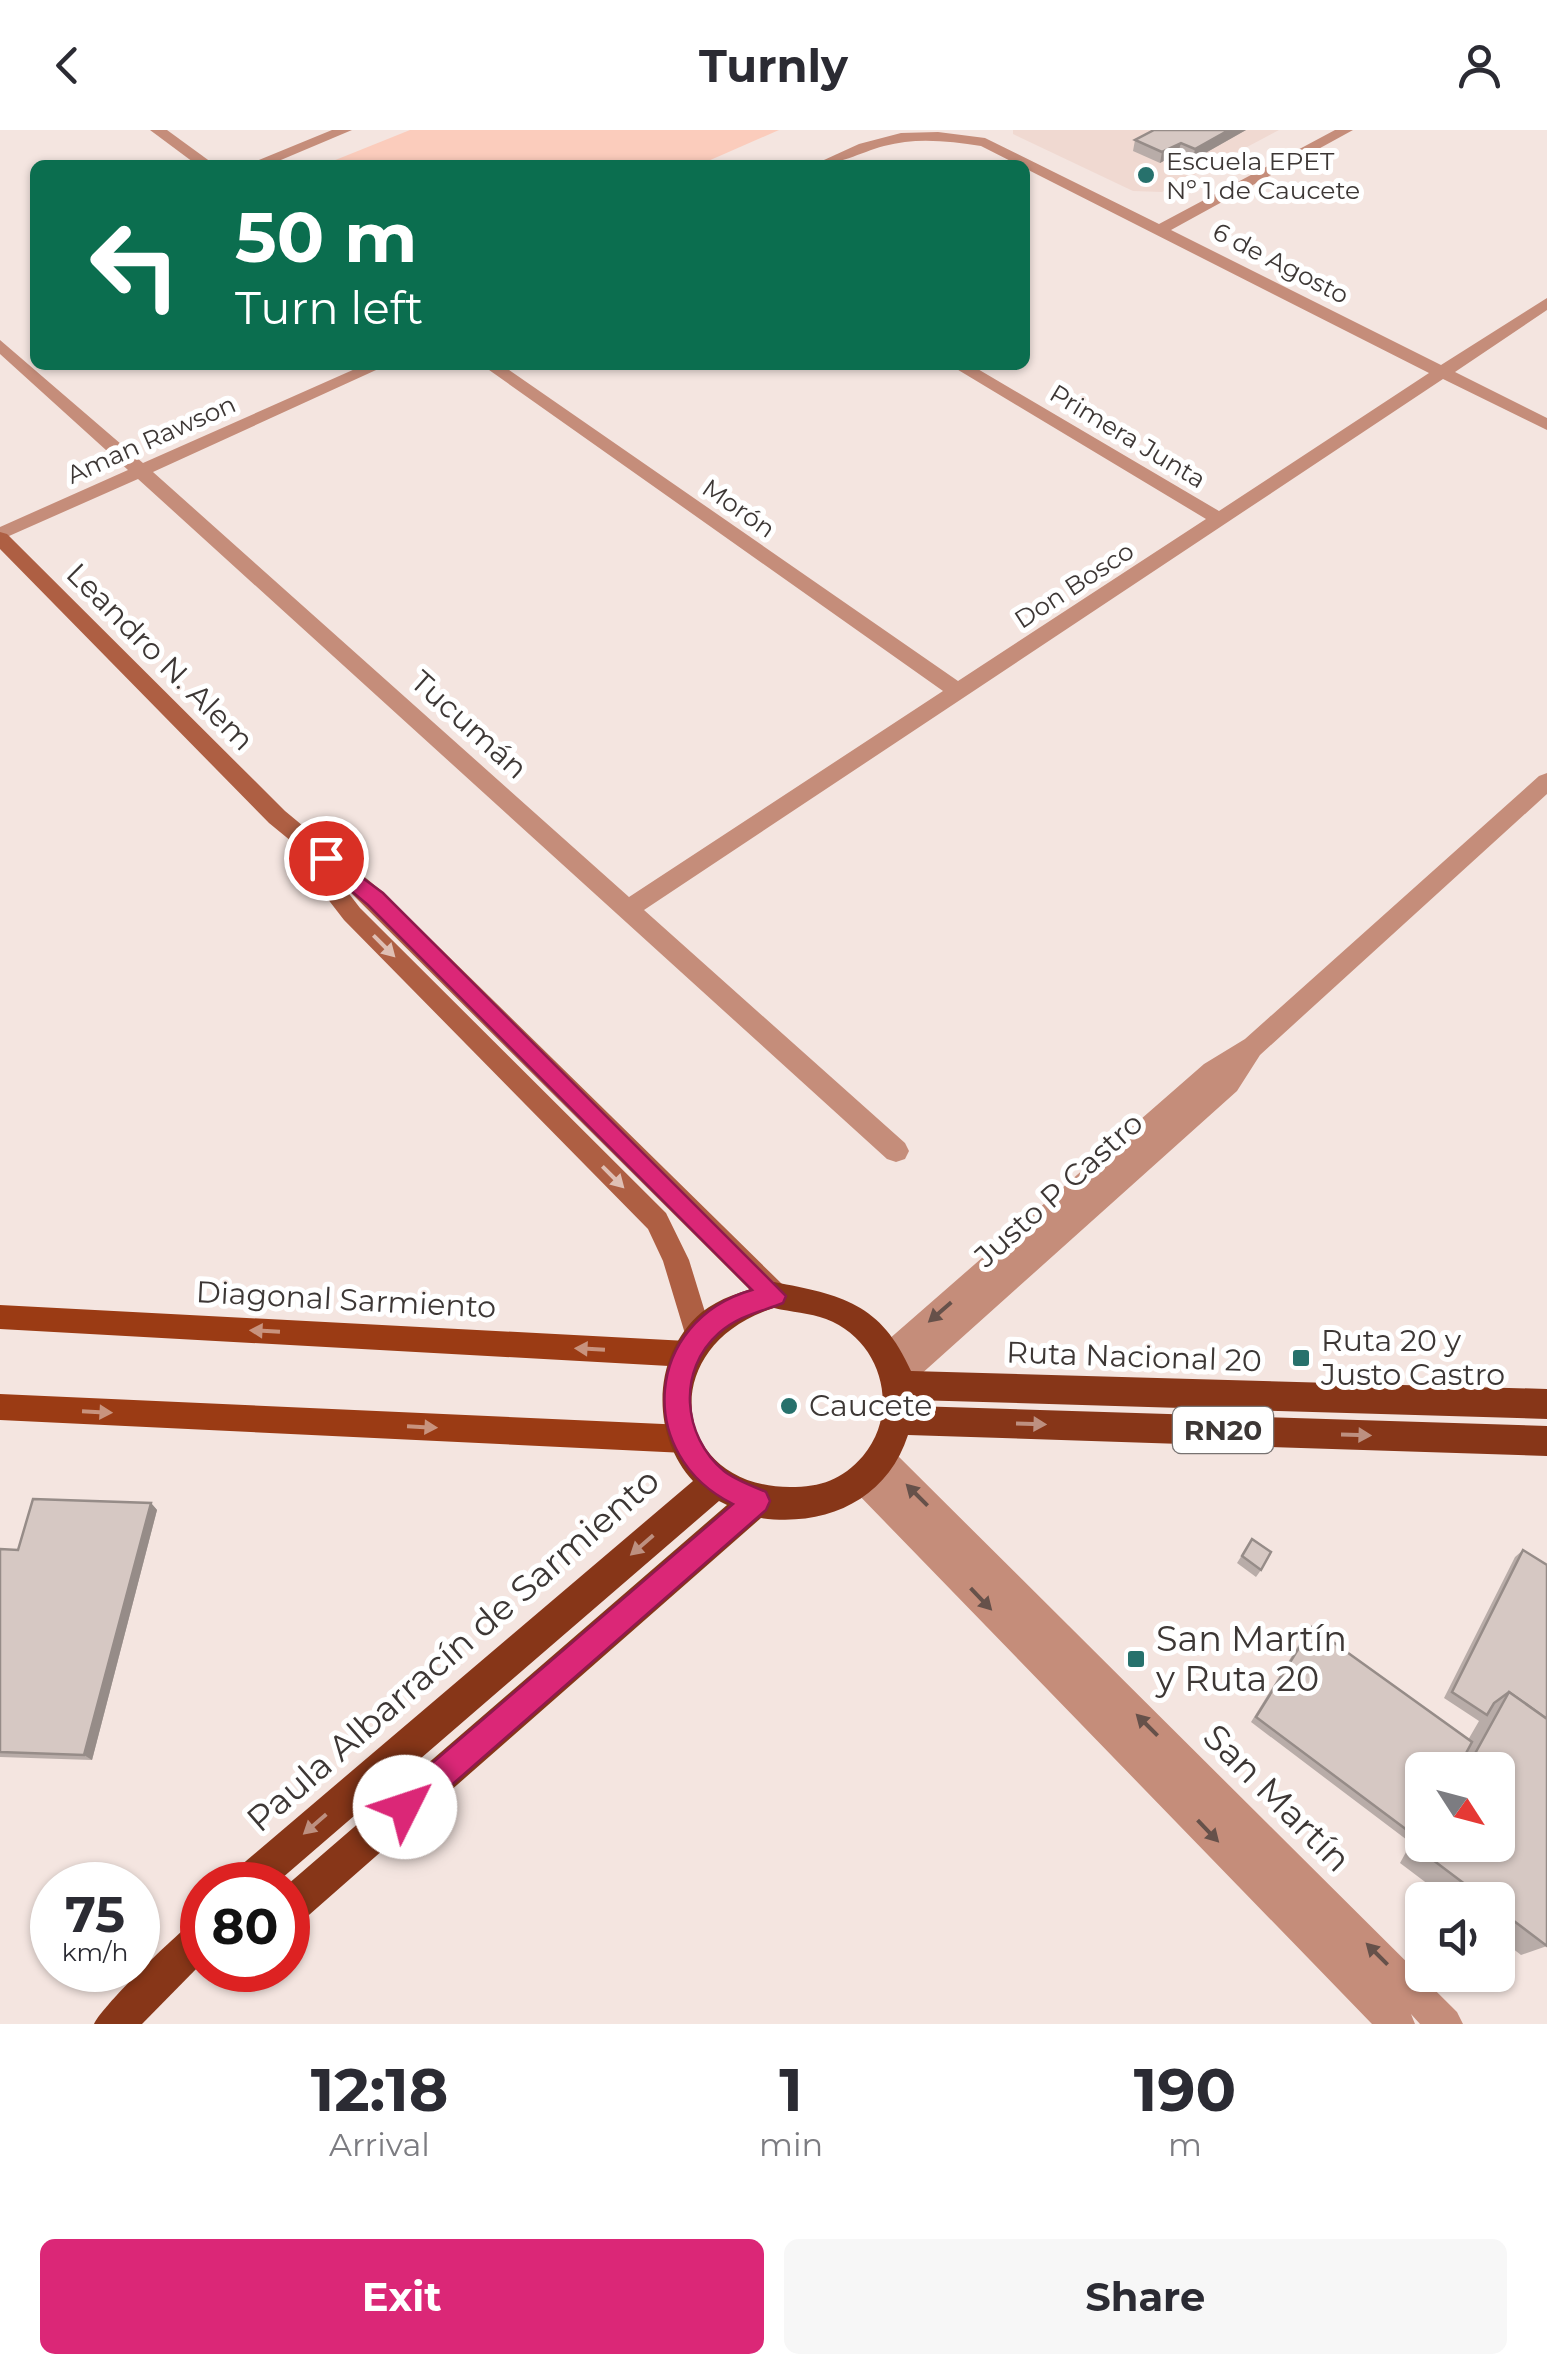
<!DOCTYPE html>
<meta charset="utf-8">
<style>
body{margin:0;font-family:Montserrat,sans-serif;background:#f7f7f7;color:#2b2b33;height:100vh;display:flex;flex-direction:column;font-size:38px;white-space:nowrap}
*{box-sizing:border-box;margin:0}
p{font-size:32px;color:#7c7c81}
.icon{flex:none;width:55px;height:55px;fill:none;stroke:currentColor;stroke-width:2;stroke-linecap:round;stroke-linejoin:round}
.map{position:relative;height:1894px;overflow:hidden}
.sheet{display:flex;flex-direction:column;background:#fff;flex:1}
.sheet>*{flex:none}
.banner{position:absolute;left:30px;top:30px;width:1000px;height:210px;border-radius:15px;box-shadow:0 2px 8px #0004;background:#0b6e4f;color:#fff;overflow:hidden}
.needle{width:65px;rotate:126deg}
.controls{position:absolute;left:1405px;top:1622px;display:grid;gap:20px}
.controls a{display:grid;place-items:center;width:110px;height:110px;border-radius:15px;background:#fff;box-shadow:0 2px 8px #0004;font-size:50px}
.speed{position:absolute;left:30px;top:1732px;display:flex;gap:20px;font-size:50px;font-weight:700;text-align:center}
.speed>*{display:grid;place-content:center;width:130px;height:130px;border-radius:50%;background:#fff;box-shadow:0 2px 8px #0004;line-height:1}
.speed small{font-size:25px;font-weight:400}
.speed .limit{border:15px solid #d22;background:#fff;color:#111}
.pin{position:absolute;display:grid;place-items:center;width:85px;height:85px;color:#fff;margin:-42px;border:5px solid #fff;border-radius:50%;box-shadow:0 2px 10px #0007}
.me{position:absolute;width:110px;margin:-55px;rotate:49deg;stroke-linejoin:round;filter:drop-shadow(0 0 8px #0008)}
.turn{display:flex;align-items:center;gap:35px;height:210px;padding:0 40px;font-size:45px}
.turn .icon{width:130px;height:130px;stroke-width:2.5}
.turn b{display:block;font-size:70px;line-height:85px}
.eta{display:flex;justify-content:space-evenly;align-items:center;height:170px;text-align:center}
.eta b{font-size:60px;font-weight:700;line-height:70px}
.cta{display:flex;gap:20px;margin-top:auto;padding:20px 40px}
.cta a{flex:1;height:115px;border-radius:15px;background:#db2777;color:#fff;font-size:40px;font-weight:700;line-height:115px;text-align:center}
.cta a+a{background:#f7f7f7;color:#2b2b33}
header{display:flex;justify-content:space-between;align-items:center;height:130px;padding:0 40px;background:#fff;font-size:45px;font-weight:700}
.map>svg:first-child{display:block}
.built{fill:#f0d9d1}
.green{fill:#fbccbc}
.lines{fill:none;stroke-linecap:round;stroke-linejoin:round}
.minor{fill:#c58d7a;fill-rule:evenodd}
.tertiary{fill:#c58d7a;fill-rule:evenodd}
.secondary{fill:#ae5f43;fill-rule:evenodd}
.primary{fill:#9b3b14;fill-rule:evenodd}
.trunk{fill:#873618;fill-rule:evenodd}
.wall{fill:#b8aca8;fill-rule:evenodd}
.shaded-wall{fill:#968c88}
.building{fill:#d6c8c3;stroke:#968c88;stroke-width:2.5}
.oneway{fill:#dfbfb4}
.oneway2{fill:#66514a}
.oneway3{fill:#c8937e}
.oneway4{fill:#bd9080}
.route{fill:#db2777;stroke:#8e194d;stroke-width:2.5}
.poi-dot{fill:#27716c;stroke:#fff;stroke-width:4}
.labels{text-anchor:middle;stroke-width:10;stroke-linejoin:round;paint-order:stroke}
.far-poi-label{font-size:25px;fill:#3d3735;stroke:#fff;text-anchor:start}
.far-street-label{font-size:25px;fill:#3d3735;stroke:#fff}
.shield{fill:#fff;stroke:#777372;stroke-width:2.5}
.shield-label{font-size:28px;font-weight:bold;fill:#3d3735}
.street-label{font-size:30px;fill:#3d3735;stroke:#fff}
.poi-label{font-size:30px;fill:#3d3735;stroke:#fff;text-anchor:start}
.near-poi-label{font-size:35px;fill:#3d3735;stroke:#fff;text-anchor:start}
.near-street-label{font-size:35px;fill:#3d3735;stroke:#fff}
</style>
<header><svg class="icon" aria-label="back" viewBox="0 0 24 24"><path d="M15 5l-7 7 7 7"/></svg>Turnly<svg class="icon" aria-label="person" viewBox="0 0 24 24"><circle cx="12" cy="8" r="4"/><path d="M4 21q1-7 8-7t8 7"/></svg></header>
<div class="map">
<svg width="1547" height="1894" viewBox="0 0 1547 1894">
<rect width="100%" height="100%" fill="#f4e5e0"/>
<path class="built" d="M1013,0H1279L1162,62L1133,61L1013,4Z"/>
<path class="green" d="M410,0H779L699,35H323Z"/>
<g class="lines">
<g class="minor">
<path d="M150,0H167L215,35H197Z"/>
<path d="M332,0H352L269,35H247Z"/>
<path d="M1335,0H1353L1171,100L1441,235L1547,168V180L1455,242L1547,288V300L1443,249L644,780L905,1013L909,1021L905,1029L896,1032L887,1029L138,349L0,410V397L128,340L0,224V210L143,333L364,235H387L153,342L629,767L943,561L482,235H502L958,551L1206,389L950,235H971L1219,381L1429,243L981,16C949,11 916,7 884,16C859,23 839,35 813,35L859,14L901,3L938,2L985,8L1159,94Z"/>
</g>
<g class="tertiary">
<path d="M1547,643V664L1260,925L1237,961L909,1255L899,1259L889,1255L885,1246L888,1238L880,1235L876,1226L880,1217L1204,934L1245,909L1539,646Z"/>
<path d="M883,1317L893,1321L1457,1882L1463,1894H1420L1411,1884L1415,1894H1372L853,1359L848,1349L853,1339L863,1335L872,1338L868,1331L873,1321Z"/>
</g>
<path class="secondary" d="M0,402L7,404L285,681L384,763L784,1156L788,1165L784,1174L774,1177L764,1174L340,752L360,778L666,1083L689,1130L713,1208L709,1217L699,1221L689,1217L663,1131L648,1099L344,790L300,733L297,727L302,720L269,693L0,419Z"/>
<g class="primary">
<path d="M0,1175L687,1211L697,1215L701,1224L697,1233L687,1237L0,1199Z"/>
<path d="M0,1264L685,1295L695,1299L699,1309L695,1319L685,1323L0,1290Z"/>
</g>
<g class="trunk">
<path d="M774,1152C842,1165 881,1173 911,1241L1547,1259V1289L914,1270V1276L1547,1296V1326L908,1305C887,1370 826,1397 761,1388L301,1792L288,1798L287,1755L727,1375L719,1371L274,1755H227L233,1742L693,1351C650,1304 652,1224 702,1182C722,1166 750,1159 774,1152ZM774,1178C791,1182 810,1183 826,1189C882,1210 901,1281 863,1326C842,1350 821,1357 790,1357C671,1357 653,1216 774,1178Z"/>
<path d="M202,1786V1833L142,1894H94C100,1878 186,1793 202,1786Z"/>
</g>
</g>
<g class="wall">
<path d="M1246,0L1193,30L1178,23L1160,33L1133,21L1135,10Z"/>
<path d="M151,1373L157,1380L92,1630L0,1627V1419L18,1420Z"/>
<path d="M1252,1409L1261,1440L1256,1447L1237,1433Z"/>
<path d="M1523,1420L1547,1816L1521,1825L1498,1807V1770H1449L1400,1733L1411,1713L1251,1592L1306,1503L1312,1497L1468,1610L1479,1591L1444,1568L1515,1427ZM1422,1640H1498V1715H1422Z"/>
</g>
<g class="shaded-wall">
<path d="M1229,0H1246L1193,30L1195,19Z"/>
<path d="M1181,13L1178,23L1160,33L1162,22Z"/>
<path d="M151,1373L157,1380L92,1630L84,1625Z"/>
</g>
<g class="building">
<path d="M1154,0H1229L1195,19L1181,13L1162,22L1135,10Z"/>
<path d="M33,1369L151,1373L84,1625L0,1622V1419L18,1420Z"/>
<path d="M1252,1409L1271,1422L1261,1440L1242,1426Z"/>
<path d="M1523,1420L1547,1435V1589L1509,1562L1494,1573L1487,1585L1452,1562Z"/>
<path d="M1312,1497L1472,1612L1457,1640H1422V1702L1419,1709L1256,1587Z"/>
<path d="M1509,1562L1547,1589V1816L1498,1779V1770H1486L1421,1721L1425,1715H1498V1640H1466Z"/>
</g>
<defs><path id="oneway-solid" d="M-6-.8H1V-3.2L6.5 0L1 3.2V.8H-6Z" transform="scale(2.5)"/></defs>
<g class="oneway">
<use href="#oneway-solid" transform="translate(384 816) rotate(45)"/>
<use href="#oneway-solid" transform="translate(613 1047) rotate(45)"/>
</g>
<g class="oneway2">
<use href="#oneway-solid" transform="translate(940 1182) rotate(139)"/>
<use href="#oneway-solid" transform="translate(917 1365) rotate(-135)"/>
<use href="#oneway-solid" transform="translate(981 1469) rotate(46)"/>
<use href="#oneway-solid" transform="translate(1147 1595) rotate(-135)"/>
<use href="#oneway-solid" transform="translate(1208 1701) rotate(46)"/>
<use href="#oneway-solid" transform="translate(1377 1824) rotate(-135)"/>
</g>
<g class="oneway3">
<use href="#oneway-solid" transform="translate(265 1201) rotate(-177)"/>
<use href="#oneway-solid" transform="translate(590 1219) rotate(-177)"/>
<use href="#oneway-solid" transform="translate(97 1282) rotate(3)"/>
<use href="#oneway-solid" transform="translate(422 1297) rotate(3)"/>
</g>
<g class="oneway4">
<use href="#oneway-solid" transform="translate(1031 1294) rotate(2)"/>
<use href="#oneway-solid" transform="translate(1356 1305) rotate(2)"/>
<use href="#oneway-solid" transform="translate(642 1415) rotate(139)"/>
<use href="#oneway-solid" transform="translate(315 1694) rotate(139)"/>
</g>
<path class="route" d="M326,721L383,763L786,1166L783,1173C760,1182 738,1186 719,1203C677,1240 682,1306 724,1341C735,1350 753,1356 766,1362L770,1371L766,1380L415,1687L405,1692L394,1687L390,1677L394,1666L733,1374C634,1325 644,1191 752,1160L368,775L319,734L316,728Z"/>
<g class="poi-dot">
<circle cx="1146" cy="45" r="10"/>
<rect x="1291" y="1218" width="20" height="20" rx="5"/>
<circle cx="789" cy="1276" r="10"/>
<rect x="1126" y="1519" width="20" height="20" rx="5"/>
</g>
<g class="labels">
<g class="far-poi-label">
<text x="1166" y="40">Escuela EPET<tspan x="1166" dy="29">Nº 1 de Caucete</tspan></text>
</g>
<g class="far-street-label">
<text transform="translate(1281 133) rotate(27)" y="9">6 de Agosto</text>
<text transform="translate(1128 306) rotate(31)" y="9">Primera Junta</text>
<text transform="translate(151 309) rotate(-24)" y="9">Aman Rawson</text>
<text transform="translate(739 378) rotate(35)" y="9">Morón</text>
<text transform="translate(1074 455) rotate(-33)" y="9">Don Bosco</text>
</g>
<rect class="shield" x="1173" y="1277" width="100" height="46" rx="8"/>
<g class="shield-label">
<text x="1223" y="1310">RN20</text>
</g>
<g class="street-label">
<text transform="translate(160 527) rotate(45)" y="10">Leandro N. Alem</text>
<text transform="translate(469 595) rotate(42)" y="10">Tucumán</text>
<text transform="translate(1059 1060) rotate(-42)" y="10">Justo P Castro</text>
<text transform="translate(346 1170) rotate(3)" y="10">Diagonal Sarmiento</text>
<text transform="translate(1134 1227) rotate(2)" y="10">Ruta Nacional 20</text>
</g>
<g class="poi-label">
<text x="1321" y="1221">Ruta 20 y<tspan x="1321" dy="34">Justo Castro</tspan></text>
<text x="809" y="1286">Caucete</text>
</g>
<g class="near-poi-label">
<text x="1156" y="1521">San Martín<tspan x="1156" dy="40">y Ruta 20</tspan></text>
</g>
<g class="near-street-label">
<text transform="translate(453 1520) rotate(-41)" y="12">Paula Albarracín de Sarmiento</text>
<text transform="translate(1277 1668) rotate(45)" y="12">San Martín</text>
</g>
</g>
</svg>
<div class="controls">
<a><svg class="needle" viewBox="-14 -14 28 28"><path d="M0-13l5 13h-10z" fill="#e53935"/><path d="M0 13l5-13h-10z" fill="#7c7c81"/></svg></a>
<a><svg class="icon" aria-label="sound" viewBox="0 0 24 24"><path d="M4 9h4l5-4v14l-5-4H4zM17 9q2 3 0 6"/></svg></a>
</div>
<div class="speed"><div>75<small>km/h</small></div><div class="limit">80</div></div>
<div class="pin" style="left:326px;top:728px;background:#d93025"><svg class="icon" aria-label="arrive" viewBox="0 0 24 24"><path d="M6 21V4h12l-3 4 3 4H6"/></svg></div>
<svg class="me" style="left:405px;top:1677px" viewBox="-20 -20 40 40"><circle r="19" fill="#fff"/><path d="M0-13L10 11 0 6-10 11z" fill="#db2777"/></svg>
<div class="banner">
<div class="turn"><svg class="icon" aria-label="left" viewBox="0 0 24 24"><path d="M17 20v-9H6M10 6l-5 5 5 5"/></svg><div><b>50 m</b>Turn left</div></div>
</div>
</div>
<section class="sheet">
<div class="eta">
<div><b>12:18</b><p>Arrival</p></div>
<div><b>1</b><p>min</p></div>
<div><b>190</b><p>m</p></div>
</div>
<div class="cta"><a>Exit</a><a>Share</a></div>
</section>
